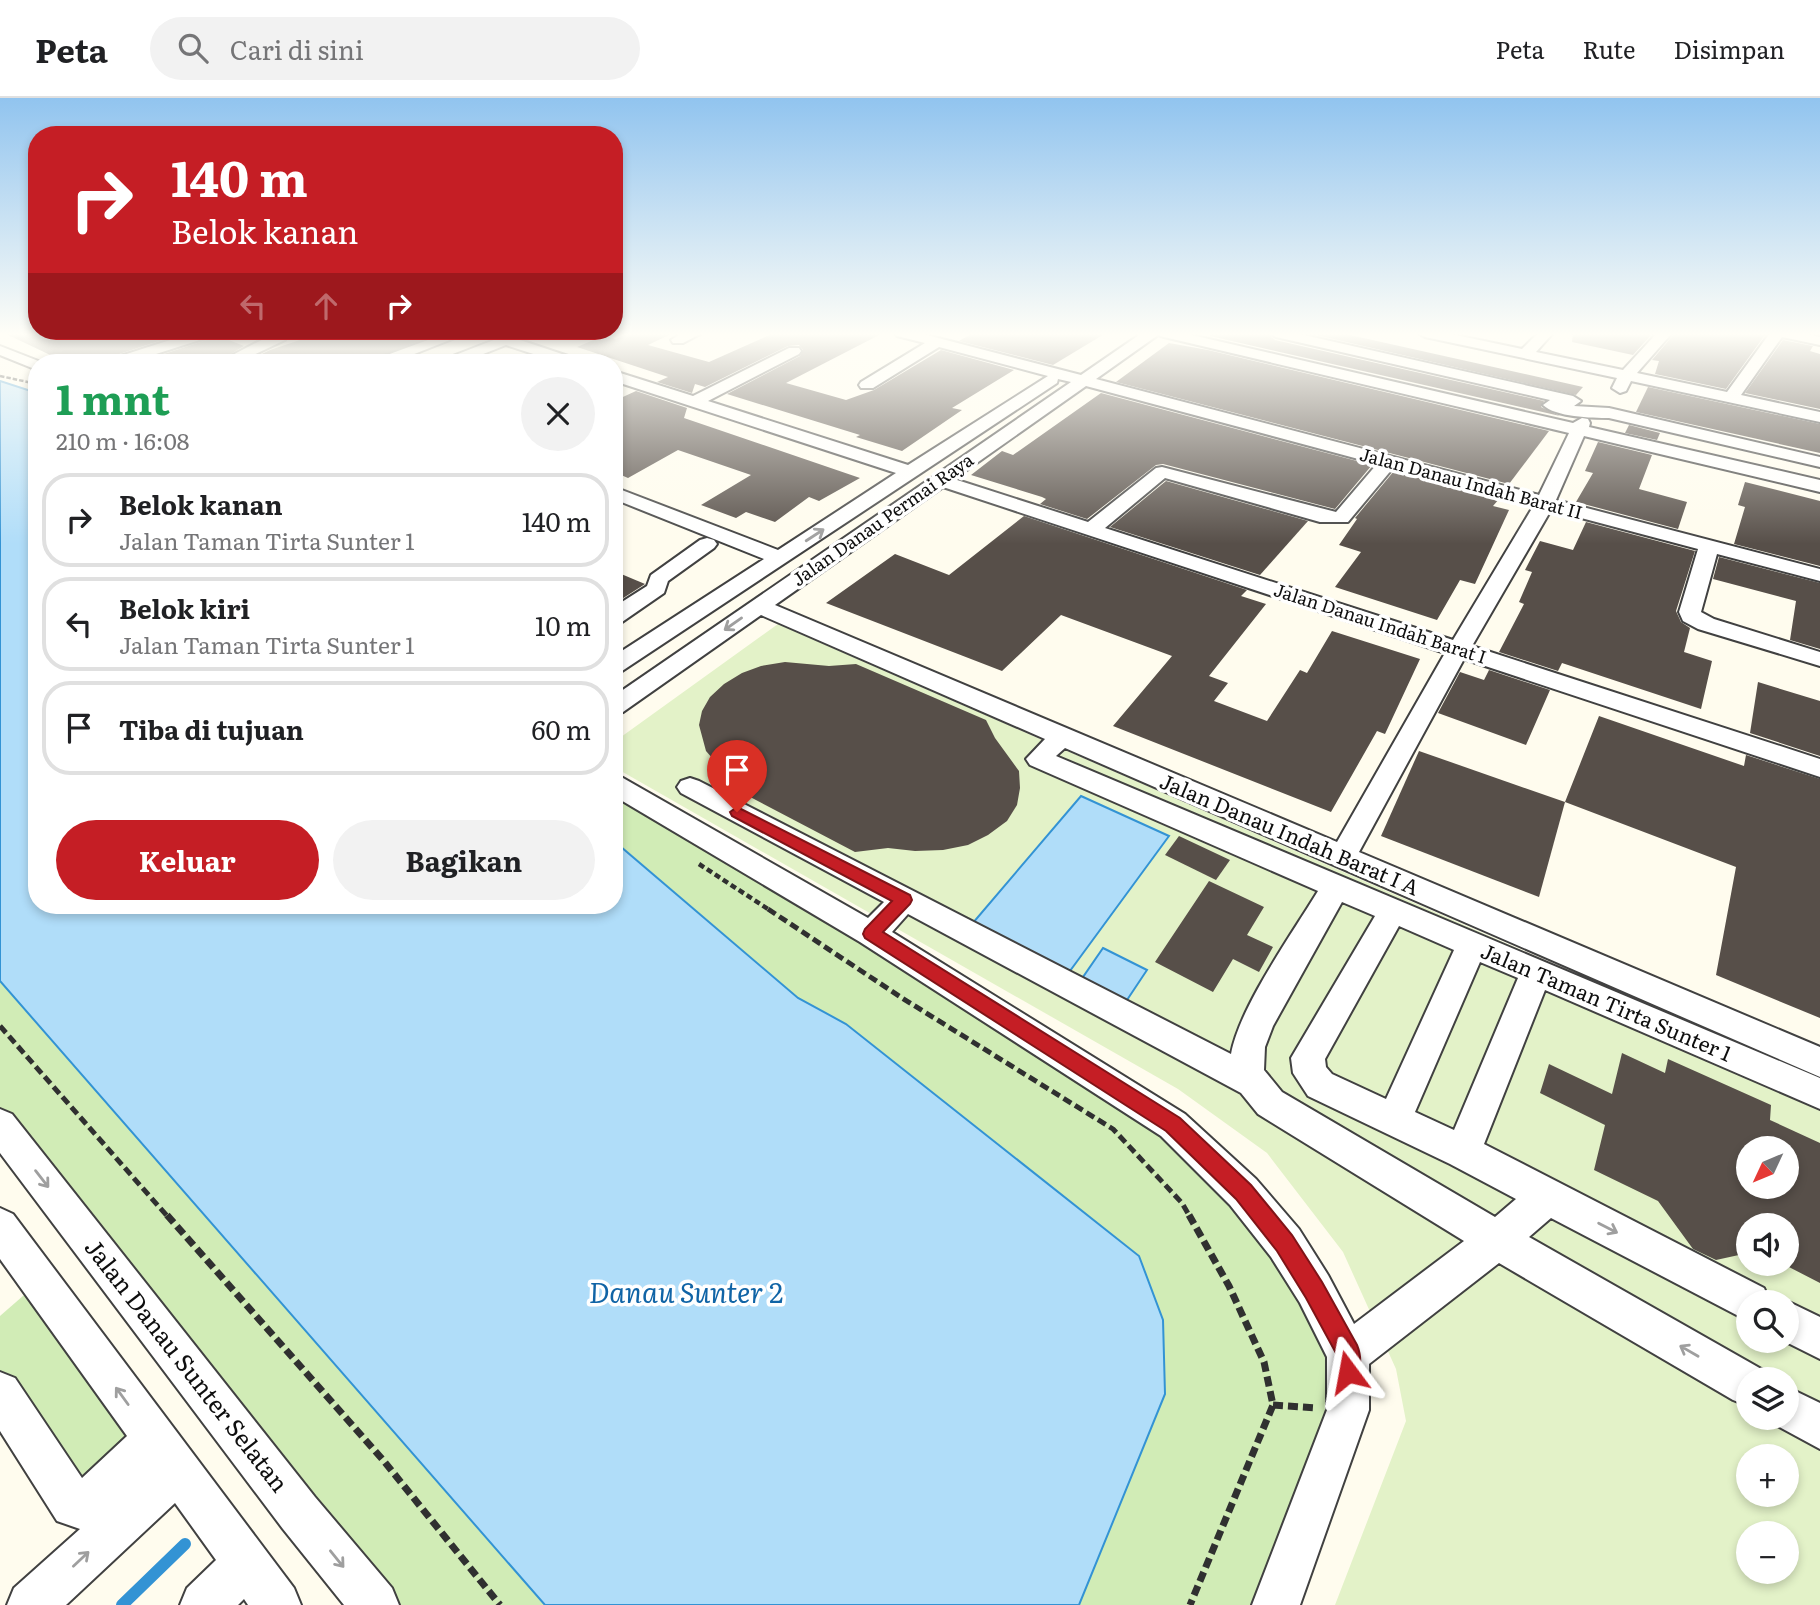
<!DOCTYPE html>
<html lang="id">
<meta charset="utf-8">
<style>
body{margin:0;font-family:Literata,serif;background:#f2f2f2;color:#202124;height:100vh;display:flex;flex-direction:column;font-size:26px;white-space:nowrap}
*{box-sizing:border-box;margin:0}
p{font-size:23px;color:#757577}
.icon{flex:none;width:38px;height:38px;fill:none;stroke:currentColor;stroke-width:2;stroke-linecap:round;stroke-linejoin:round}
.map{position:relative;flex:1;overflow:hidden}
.drawer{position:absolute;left:28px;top:256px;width:595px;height:560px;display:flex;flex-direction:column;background:#fff;border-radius:28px;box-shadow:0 4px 10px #0003}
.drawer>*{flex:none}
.hud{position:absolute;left:28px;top:28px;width:595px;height:214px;border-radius:28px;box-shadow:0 4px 10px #0003;background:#c51e25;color:#fff;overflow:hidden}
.needle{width:46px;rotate:226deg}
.controls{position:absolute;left:1736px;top:1038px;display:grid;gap:14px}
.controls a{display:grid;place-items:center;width:63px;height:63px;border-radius:50%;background:#fff;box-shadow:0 4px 10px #0003;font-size:35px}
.pin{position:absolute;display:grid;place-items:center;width:60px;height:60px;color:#fff;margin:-72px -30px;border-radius:50% 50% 50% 0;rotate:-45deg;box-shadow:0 0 7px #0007}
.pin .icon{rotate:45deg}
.me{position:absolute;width:77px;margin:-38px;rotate:347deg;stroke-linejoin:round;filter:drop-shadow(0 0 5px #0008)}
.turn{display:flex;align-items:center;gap:24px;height:147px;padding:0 28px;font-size:32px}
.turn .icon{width:91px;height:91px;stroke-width:2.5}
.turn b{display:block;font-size:49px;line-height:60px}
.lanes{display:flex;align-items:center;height:66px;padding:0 28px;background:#0003;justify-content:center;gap:35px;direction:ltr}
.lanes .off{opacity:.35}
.round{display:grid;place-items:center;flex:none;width:74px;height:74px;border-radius:37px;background:#f2f2f2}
.head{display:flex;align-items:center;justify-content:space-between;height:119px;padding:0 28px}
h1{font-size:42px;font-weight:700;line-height:52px;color:#1e9e55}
.cta{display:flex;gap:14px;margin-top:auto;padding:14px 28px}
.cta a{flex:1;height:80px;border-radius:42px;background:#c51e25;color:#fff;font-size:28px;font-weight:700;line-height:80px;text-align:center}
.cta a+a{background:#f2f2f2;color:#202124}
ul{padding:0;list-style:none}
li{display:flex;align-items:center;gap:21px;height:94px;margin:0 14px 10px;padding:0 14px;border:4px solid #e0e0e0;border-radius:28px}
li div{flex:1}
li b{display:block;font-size:26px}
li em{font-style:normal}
header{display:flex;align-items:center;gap:42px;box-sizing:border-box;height:98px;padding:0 35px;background:#fff;border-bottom:2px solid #e0e0e0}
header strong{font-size:33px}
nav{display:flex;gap:38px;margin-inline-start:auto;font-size:24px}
.search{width:490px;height:63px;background:#f2f2f2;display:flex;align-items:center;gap:18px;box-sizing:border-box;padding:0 24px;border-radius:38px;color:#757577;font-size:26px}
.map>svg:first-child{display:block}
.green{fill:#d1ecb6}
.pitch{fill:#e3f2c8;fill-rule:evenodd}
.water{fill:#b0ddf9;stroke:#3393d4;stroke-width:2}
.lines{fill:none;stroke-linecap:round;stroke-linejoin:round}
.stream{stroke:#3393d4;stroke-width:12}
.building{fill:#574f49;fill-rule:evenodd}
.minor-casing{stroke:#414141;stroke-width:4}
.path-far3{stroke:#303030;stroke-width:2.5;stroke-dasharray:4.5 2;stroke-linecap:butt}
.path-far2{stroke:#303030;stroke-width:4.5;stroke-dasharray:6 3.5;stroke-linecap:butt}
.path-far1{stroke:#303030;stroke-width:5;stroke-dasharray:9 4.5;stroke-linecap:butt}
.path{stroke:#303030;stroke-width:7;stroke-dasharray:10 5;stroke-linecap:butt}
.minor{fill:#fff;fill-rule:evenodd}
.oneway{stroke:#9f9f9f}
.route{fill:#c51e25;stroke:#801418;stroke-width:2}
.labels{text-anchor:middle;stroke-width:7;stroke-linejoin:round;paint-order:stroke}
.far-street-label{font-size:18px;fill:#0e0e0e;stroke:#fff}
.street-label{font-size:21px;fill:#0e0e0e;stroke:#fff}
.near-street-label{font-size:24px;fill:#0e0e0e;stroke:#fff}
.near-water-label{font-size:28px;font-style:italic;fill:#1064a6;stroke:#fff}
</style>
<header>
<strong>Peta</strong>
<div class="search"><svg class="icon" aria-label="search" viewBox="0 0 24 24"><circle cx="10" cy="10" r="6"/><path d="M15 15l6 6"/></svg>Cari di sini</div>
<nav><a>Peta</a><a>Rute</a><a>Disimpan</a></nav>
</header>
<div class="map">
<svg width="1820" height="1507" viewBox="0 0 1820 1507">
<rect width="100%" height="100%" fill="#fffcee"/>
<g class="green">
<path d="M614,686L1173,1027L1348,1256L1276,1507H1075L1139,1158L846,926L798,900L614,742Z"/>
<path d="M0,883L545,1507H386L0,1027Z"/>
<path d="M39,1184L155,1342L89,1404L0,1295V1218Z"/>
</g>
<path class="pitch" d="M778,526L1820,983V1507H1335L1406,1323L1396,1271L1343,1154L1267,1055L1178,991L614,669V644ZM1748,1050H1787V1088H1748ZM1748,1127H1787V1166H1748ZM1748,1204H1787V1242H1748ZM1748,1281H1787V1320H1748ZM1748,1358H1787V1396H1748ZM1748,1435H1787V1474H1748Z"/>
<g class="water">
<path d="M0,283L37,295V807H614V743L798,900L846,926L1139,1158L1163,1222L1165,1296L1079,1507H545L0,883Z"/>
<path d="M1081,698L1169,738L1067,877L972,826Z"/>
<path d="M1103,850L1147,872L1125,905L1081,882Z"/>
</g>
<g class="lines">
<path class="stream" d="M122,1507L185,1446"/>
</g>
<g class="building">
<path d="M4,235H183L95,264H65Z"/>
<path d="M211,235L244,248L217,264H139L207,242Z"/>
<path d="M321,235H439L366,264H245L270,252Z"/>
<path d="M629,235H673L648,247L709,264L774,235H883L786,285L846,302L874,292L941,252L1014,272L952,310L962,312L902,353L856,339L860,337L727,296L800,258L803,252L799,247L788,248L705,289L695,286L692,295L657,284L668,279L577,249L603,238L616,241Z"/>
<path d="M973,235H1106L1053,267L959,243Z"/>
<path d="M1210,235H1267L1275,242L1544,303L1541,309L1560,318L1210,238Z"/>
<path d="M1307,235H1341L1583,289L1576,297Z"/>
<path d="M1573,235H1653L1633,257L1572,244Z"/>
<path d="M1675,235H1757L1765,237L1726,291L1655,276L1659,263L1652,262Z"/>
<path d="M1783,242L1813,248L1810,253L1820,256V311L1745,295Z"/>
<path d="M1169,245L1208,252L1549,333L1509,386L1116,284Z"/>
<path d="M1648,289L1820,326V355L1636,314Z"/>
<path d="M636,293L687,310L684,320L860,380L819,403L809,399L775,424L746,414L736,420L701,407L751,377L678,352L628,380L614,374V303Z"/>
<path d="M1101,295L1372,367L1335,411L1163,366L1156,367L1087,421L1040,406L1046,401L1042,399L971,377L1002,353L1013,357Z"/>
<path d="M1629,327L1660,335L1657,342L1625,335Z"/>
<path d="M1598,344L1652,357L1639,391L1687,404L1678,431L1576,404L1593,375L1585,373Z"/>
<path d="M1394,373L1499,401L1493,408L1509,412L1475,486L1460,482L1437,522L1335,489L1361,454L1339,447L1357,421L1355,420Z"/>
<path d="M1166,383L1308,423L1260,477L1110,429Z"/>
<path d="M1745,384L1820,403V468L1734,446L1745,409L1738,407Z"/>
<path d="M1024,418L1247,492L1241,498L1266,506L1209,578L1228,585L1214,603L1267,623L1300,572L1307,575L1332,533L1420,561L1385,636L1377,633L1331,714L1113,628L1172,558L1061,517L1002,573L826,505L895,456L949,477Z"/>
<path d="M1586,424L1695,453L1676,513L1681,524L1690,530L1684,554L1712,563L1701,611L1562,565L1558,573L1499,554L1524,506L1519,504L1532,474L1525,472L1540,443L1573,452Z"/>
<path d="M1719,459L1820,485V551L1790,542L1796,503L1713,481Z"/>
<path d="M614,473L645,486L614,506Z"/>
<path d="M785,564L829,568L856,566L986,622L995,640L1019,673L1020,690L1017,707L1007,723L988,737L968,747L943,752L915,753L888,750L855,754L716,681L713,661L706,653L699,627L702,613L710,599L724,586L742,575L761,568Z"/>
<path d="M1489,572L1550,592L1526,647L1438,615L1460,574L1484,582Z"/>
<path d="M1758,584L1820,603V658L1750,635Z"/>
<path d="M1599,618L1744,668L1746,657L1820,681V920L1716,877L1736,769L1565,704Z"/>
<path d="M1419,653L1565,704L1539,799L1381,738Z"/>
<path d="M1179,738L1230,762L1216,782L1165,757Z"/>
<path d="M1209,783L1264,809L1247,837L1273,849L1259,874L1233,861L1213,894L1155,864Z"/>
<path d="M1622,955L1665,975L1668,961L1771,1007L1770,1022L1820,1045V1185L1787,1168V1127H1748V1155L1716,1162L1693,1151L1658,1103L1594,1072L1605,1027L1540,995L1549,966L1612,996ZM1748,1050H1787V1088H1748Z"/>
</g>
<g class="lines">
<g class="minor-casing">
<g id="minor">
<path d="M192,235L208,237L206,240L131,264H108L111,261Z"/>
<path d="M275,235H289L285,242L239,264H219Z"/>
<path d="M447,235L465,236L394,264H373L376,261Z"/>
<path d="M512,235H532L520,242L577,261L580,264H558L506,247L463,264H442L445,261Z"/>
<path d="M682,235H702L683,245H673L671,242Z"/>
<path d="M895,235H919L1081,277L1142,235H1183L1573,325L1582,320L1588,321L1590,325L1589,329L1820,382V394L1584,338L1556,402L1820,471V483L1717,456L1701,514L1714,521L1820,554V568L1698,531L1683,523L1679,514L1698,451L1551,412L1472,548L1820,661V679L1464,561L1359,754L1820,949V979L1065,650L1056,658L1820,980V1011L1545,892L1484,1046L1764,1190L1770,1204H1748V1223L1551,1120L1529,1139L1763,1272L1767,1281H1748V1308L1733,1302L1499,1165L1369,1266V1312L1300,1507H1252L1327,1312V1259L1300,1205L1271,1159L1230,1107L1161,1038L860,844L614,698V677L623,680L868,820L884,804L681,695L677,689L681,683L690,680L699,683L1231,956C1240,908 1292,836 1318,793L1030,667L1026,661L1045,641L761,517L623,614L614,617V598L1071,284L1058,281L1057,285L622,573L614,575V558L764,461L614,401V389L778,452L896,375L614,283V273L693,298L789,250H799L801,253L799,256L708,303L908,367L1048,278L939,249L873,290H861L859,287L861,284L925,245L897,238ZM1158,237L1164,239L1569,335L1539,397L1096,281ZM1086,288L1377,366L1336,414L1162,369L1156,370L1088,424L954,381ZM1393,370L1534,407L1453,542L1105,430L1165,380L1320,424H1348ZM943,389L1445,555L1337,744L775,507ZM1342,804L1375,818L1291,960L1293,975L1308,998L1450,1066L1516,1101L1495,1119L1282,994L1264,972L1265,949L1273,928ZM908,816L1241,995L1258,1016L1464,1143L1354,1226L1328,1177L1299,1131L1256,1081L1185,1016L892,834ZM1399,828L1454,852L1386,1001L1332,976L1326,969L1325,961ZM1480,864L1518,880L1454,1032L1415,1014Z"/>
<path d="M1269,235H1295L1573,298L1581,303L1574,308L1609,310L1820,359V369L1609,320C1592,320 1555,319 1543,307L1550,302L1276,239Z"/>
<path d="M1418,235H1446L1522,251L1538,235H1553L1536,254L1623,272L1657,235H1672L1637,275L1727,294L1770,235H1804L1820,239V247L1782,239L1741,297L1820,314V324L1631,283L1626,293L1620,295L1612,290L1617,280L1425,239Z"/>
<path d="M0,248L41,264H37V272L0,257Z"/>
<path d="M707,440L714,442L717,446L714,450L668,483L664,495L622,524L614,525V509L647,488L651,477L700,442Z"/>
<path d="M0,1011L12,1016L315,1399L392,1490L399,1507H344L283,1431L0,1055Z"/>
<path d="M0,1110L13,1116L294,1490L301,1507H248L244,1501L238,1507H180L187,1490L216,1462L175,1405L66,1507H7L14,1490L80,1431L57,1423L0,1333V1274L15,1280L82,1380L127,1338L0,1161Z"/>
<path d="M1787,1203L1820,1219V1261L1782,1242H1787V1204H1784Z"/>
<path d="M1787,1289L1820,1305V1351L1772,1325L1770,1320H1787Z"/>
</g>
</g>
<path class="path-far3" d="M0,278L37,286"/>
<path class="path-far2" d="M699,766L771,813"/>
<g class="path-far1">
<path d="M768,811L902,900L1113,1031L1182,1105L1190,1119"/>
<path d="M0,928L168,1119"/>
</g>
<g class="path">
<path d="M167,1117L383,1362L500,1507"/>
<path d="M1189,1117L1229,1188L1264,1264L1273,1307L1190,1507"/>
<path d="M1273,1307L1317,1310"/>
</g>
<use href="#minor" class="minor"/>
</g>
<defs><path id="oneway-shaft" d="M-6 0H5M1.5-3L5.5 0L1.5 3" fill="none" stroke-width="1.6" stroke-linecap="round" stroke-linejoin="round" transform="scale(1.75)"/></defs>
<g class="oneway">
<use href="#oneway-shaft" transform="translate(815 437) rotate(-33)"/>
<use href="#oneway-shaft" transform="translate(733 526) rotate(145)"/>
<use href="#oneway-shaft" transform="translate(42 1081) rotate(52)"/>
<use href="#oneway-shaft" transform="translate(1608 1130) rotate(27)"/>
<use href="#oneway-shaft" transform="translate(1689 1253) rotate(-150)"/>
<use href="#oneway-shaft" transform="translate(122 1298) rotate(-126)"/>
<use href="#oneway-shaft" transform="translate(81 1461) rotate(-43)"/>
<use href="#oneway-shaft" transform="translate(337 1461) rotate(51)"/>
</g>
<linearGradient id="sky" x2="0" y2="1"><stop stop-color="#91c4ef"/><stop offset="0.53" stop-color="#fffef7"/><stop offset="1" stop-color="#fffef7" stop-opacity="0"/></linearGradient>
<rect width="1820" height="446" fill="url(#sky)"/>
<path class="route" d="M737,709L910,797L912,802L910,806L883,834L1180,1020L1251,1087L1292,1137L1322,1184L1357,1247C1362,1259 1361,1271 1357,1283L1348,1286L1340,1283L1336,1274L1337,1257L1306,1200L1277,1153L1236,1101L1166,1033L865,840L863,836L865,831L892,803L732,718L730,714Z"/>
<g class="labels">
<g class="far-street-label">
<text transform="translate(1471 386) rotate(15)" y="6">Jalan Danau Indah Barat II</text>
<text transform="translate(883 422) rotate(-35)" y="6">Jalan Danau Permai Raya</text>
<text transform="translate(1380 526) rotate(18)" y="6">Jalan Danau Indah Barat I</text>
</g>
<g class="street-label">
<text transform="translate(1289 737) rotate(23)" y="7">Jalan Danau Indah Barat I A</text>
<text transform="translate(1606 905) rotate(23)" y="7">Jalan Taman Tirta Sunter 1</text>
</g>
<g class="near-street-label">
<text transform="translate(186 1268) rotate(52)" y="8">Jalan Danau Sunter Selatan</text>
</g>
<g class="near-water-label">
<text x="686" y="1205">Danau Sunter 2</text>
</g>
</g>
</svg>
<div class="controls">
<a><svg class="needle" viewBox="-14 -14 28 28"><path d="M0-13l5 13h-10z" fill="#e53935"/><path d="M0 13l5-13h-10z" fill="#757577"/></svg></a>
<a><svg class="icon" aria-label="sound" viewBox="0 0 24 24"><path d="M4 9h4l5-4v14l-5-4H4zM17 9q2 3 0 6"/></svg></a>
<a><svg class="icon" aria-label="search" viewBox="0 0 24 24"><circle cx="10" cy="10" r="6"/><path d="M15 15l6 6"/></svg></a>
<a><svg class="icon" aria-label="layers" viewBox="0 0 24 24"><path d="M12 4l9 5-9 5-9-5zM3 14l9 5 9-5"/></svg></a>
<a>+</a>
<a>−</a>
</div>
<div class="pin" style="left:737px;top:714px;background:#d93025"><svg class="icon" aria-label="arrive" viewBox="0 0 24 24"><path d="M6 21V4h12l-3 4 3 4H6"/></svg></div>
<svg class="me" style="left:1348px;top:1274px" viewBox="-20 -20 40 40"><path d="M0-17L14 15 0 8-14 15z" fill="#c51e25" stroke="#fff" stroke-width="4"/></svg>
<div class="hud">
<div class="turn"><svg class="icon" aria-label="right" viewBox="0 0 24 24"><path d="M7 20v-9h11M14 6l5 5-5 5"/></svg><div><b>140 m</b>Belok kanan</div></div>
<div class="lanes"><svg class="icon off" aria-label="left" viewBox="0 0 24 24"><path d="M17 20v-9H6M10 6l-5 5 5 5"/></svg><svg class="icon off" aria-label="ahead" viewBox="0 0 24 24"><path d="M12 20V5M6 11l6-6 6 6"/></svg><svg class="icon" aria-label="right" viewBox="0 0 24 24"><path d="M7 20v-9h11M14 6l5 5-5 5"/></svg></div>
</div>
<section class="drawer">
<div class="head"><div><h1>1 mnt</h1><p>210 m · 16:08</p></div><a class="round"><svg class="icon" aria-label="close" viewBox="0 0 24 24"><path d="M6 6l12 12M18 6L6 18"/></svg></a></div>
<ul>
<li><svg class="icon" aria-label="right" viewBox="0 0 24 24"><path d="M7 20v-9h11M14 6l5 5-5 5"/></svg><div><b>Belok kanan</b><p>Jalan Taman Tirta Sunter 1</p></div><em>140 m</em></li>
<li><svg class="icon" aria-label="left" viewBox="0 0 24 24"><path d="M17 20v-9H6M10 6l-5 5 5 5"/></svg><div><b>Belok kiri</b><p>Jalan Taman Tirta Sunter 1</p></div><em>10 m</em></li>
<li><svg class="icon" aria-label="arrive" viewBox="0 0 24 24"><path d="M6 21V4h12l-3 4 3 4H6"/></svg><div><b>Tiba di tujuan</b></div><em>60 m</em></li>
</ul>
<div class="cta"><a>Keluar</a><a>Bagikan</a></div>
</section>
</div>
